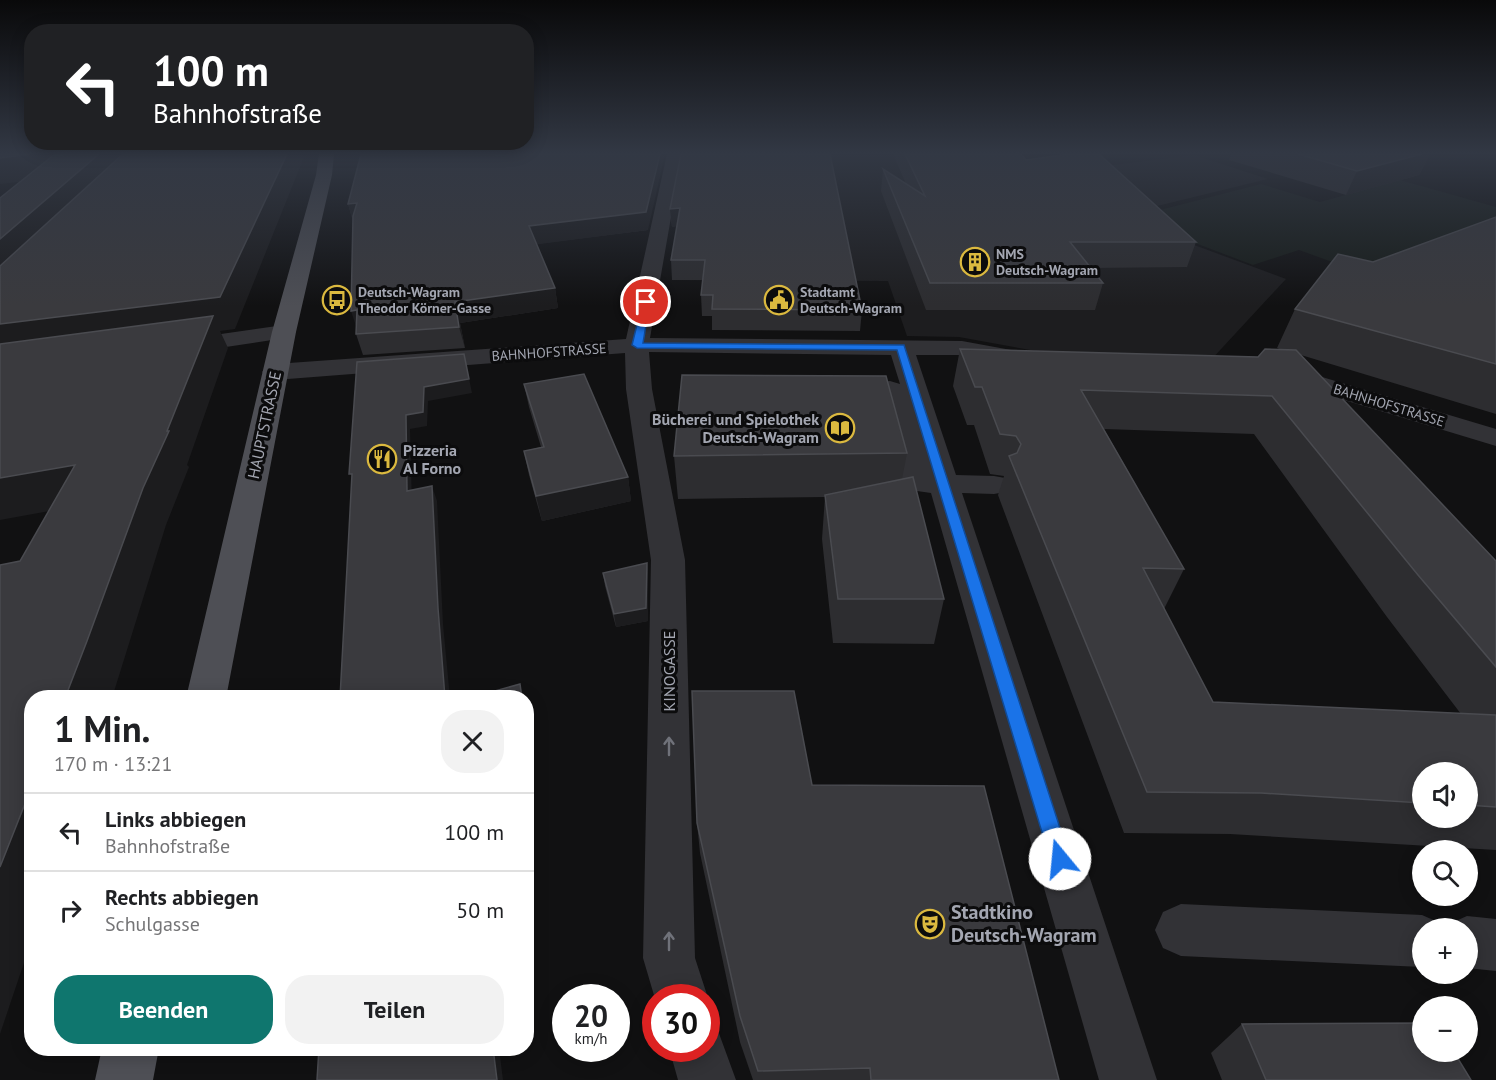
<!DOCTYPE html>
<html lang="de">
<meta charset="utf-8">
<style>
body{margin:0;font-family:"PT Sans",sans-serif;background:#f2f2f2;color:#202124;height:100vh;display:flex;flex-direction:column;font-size:22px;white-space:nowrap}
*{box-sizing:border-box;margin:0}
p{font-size:20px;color:#757577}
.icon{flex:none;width:33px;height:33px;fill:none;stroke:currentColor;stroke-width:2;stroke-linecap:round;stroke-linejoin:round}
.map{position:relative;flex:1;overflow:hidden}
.side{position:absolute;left:24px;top:690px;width:510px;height:366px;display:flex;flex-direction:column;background:#fff;border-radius:24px;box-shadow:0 3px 15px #0003}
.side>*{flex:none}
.hud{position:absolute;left:24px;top:24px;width:510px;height:126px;border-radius:24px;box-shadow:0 3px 15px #0003;background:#202124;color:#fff;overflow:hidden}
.buttons{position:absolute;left:1412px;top:762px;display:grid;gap:12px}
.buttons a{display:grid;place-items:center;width:66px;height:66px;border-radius:50%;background:#fff;box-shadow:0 3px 15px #0003;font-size:30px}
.speed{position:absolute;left:552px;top:984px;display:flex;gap:12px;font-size:30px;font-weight:700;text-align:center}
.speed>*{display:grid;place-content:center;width:78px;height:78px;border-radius:50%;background:#fff;box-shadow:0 3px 15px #0003;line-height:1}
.speed small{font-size:15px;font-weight:400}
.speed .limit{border:9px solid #d22;background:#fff;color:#111}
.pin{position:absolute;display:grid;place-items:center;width:51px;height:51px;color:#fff;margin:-26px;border:3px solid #fff;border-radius:50%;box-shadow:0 2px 6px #0007}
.me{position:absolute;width:66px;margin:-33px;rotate:343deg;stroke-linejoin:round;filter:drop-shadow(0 0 4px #0008)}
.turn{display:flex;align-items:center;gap:21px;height:126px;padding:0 30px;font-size:27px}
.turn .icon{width:78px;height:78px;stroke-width:2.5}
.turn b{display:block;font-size:42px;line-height:51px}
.round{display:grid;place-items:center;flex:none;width:63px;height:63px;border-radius:24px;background:#f2f2f2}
.overview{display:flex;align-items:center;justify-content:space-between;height:102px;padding:0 30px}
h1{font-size:36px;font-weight:600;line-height:45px}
.button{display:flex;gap:12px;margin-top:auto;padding:12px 30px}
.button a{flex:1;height:69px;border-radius:24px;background:#0f766e;color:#fff;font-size:24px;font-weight:600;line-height:69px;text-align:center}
.button a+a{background:#f2f2f2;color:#202124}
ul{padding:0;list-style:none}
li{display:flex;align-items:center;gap:18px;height:78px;padding:0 30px;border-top:2px solid #e0e0e0}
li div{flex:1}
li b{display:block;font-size:22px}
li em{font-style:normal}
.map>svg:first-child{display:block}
.built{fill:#1d1d1f}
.green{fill:#171c19}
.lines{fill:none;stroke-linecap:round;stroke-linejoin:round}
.minor{fill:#323236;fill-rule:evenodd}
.major{fill:#4e4f55;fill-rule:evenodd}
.wall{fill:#2d2d30;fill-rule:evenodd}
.shaded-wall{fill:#1c1c1e}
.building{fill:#3a3a3e;stroke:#4a4b50;stroke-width:1.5}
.oneway{stroke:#70727a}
.route{fill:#1a73e8;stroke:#114b97;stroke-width:1.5}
.labels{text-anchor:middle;stroke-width:6;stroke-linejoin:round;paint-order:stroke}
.far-poi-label{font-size:14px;font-weight:bold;fill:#a3a6b1;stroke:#0c0c0d;text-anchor:start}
.far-street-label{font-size:14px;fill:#a3a6b1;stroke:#0c0c0d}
.poi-label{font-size:16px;font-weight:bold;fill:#a3a6b1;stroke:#0c0c0d;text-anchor:end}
.street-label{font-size:16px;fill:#a3a6b1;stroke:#0c0c0d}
.near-poi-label{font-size:20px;font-weight:bold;fill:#a3a6b1;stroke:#0c0c0d;text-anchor:start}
</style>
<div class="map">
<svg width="1496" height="1080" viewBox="0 0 1496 1080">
<rect width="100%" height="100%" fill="#111112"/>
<path class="built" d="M691,154H1018L1033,175L1194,155L1268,179L1116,216L1286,279L1210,361L1041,352L959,337L907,336L888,281L672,280Z"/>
<path class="green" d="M1400,180L1496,207V234L1376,278L1299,250L1253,265L1129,218L1261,184L1320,202Z"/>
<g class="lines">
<g class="minor">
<path d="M667,154H682L650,338L962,341L1022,352L1025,357L1022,362L1013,364L962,355H916L956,475L994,476L1005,478L1009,485L1005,492L994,494L962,493L1157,1080H1099L931,493L903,489L899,483L879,397L867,395L863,389L867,383L890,381L900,384L891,355L649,352L652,389L685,560L695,958L708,998L706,1002V998H656V1002L643,958L651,560L626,389L625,353L275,380L266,377L262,372L266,367L275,364L626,339Z"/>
<path d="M284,325L292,327L296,332L292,337L179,354L171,352L167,347L171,342L179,340Z"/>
<path d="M1288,371L1312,374L1496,429V446L1301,387L1279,384L1275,379L1279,374Z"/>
<path d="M1181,904L1422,915L1440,923L1443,928H1422V967L1181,956L1163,948L1155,930L1163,912Z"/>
<path d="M1467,916L1496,919V971L1467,968V928H1447L1449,924Z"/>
<path d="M706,1024L717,1028L736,1080H678L669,1048H706Z"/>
</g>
<g class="major">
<path d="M319,154H334L332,175L296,332L226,698H186L272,332L316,175Z"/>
<path d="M102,1048H159L153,1080H95Z"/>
</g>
</g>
<g class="wall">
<path d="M893,154H1021L1026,160L1196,242L1187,267L1091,268L1103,283L1095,310H926L881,191L883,169L906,184Z"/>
<path d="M1231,154H1430L1419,175L1346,195L1229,160Z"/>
<path d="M348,204L648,230L536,244L555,288L558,308L460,323L465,348L363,355L356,334V326L353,221Z"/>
<path d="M670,209L862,310L860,331L712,330V316H702L701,295L703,280H672L671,260L677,226L672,227Z"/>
<path d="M1496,217V414L1301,355L1496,561V850L1230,834L1124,833L998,495L1004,476L990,474L974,425H967L953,386L960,349L1258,357L1282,350L1277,348L1295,309L1373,262ZM1104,429L1254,434L1387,617L1461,714L1213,702L1164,609L1184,569ZM1422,772H1467V818H1422Z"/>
<path d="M524,384L628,477L631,501L542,521L529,475L524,451L541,447L529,407Z"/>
<path d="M907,453L902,479L944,599L934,644L833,643L822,539L825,497L678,499L674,456Z"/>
<path d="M647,563L648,576V621L616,627L605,586L603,573Z"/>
<path d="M812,785L1059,1080H753L740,1042L700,853L697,823Z"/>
<path d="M1242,1024L1471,1080H1222L1211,1053Z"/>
</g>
<g class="shaded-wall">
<path d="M0,154H76L72,176L0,184Z"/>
<path d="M99,154H126L0,285V239Z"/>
<path d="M287,154H303L304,157L235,329L220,331L228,348L187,465L189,467L166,525L112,698H65L143,488L0,360V324Z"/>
<path d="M660,154H665L648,230L532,245L529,226Z"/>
<path d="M1422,154H1430L1419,175L1346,195L1357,171Z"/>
<path d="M357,203L353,222L348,204Z"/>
<path d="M680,208L681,226L672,227L670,209Z"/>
<path d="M555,288L558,308L460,323L465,348L459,327L455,302Z"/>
<path d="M357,310L358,332L351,311Z"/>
<path d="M464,354L472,393L428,401L427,426L410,429L412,506L407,491L406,415L424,387Z"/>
<path d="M75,465L99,502L0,520V478Z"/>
<path d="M628,477L631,501L542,521L536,496Z"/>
<path d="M432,486L437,501L443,624L450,698H445L438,608Z"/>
<path d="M647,563L648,576V621L616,627L614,614Z"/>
<path d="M526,711L531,737L526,738Z"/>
<path d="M32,786V939L0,1034V867Z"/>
<path d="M493,1048H499L503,1080H497Z"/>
</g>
<g class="building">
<path d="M0,154H30L0,158Z"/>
<path d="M55,154H99L0,239V198Z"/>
<path d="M123,154H287L220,297L0,324V266Z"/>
<path d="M361,154H660L646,212L529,226L555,288L455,302L459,327L356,334L357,310L351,311L353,216L357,203L348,204Z"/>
<path d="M681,154H830L862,310L712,309L713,295H701L705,260H671L680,208L670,209Z"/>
<path d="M905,154H1021L1026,160L1069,154H1099L1196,242H1070L1103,283H930L883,169L925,196Z"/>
<path d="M1298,154H1422L1357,171Z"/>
<path d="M1496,217V364L1295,309L1338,254L1373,262Z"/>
<path d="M213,316L167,431H169L143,488L87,641L65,698H32V786L0,867V565L20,561L75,465L0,478V344Z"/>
<path d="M960,349L1258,357L1265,349L1296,350L1496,561V667L1418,575L1272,396L1081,390L1184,569L1143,568L1213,702L1496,715V807L1467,805V772H1422V803L1261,793L1147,792L1009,456L1017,453L1021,444L1016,436L1000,434L982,387H975Z"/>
<path d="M464,354L469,379L424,387L423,412L406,415L407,491L432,486L438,608L445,698H340L352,474H349L357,362Z"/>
<path d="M584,374L628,477L536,496L524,451L544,447L524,384Z"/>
<path d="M682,375L886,376L907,453L674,456Z"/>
<path d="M913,477L944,599H838L825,495Z"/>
<path d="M647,563L646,608L614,614L603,573Z"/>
<path d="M520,684L522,698H470Z"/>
<path d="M692,691H794L812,785L984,786L1059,1080H871L870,1068L758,1071L740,1016L697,823Z"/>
<path d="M1422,1023V1052H1454L1471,1080H1266L1242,1024Z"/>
<path d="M319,1048H493L497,1080H317Z"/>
</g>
<defs><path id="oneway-shaft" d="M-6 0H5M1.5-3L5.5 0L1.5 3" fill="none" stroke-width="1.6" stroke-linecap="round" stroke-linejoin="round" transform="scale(1.5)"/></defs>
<g class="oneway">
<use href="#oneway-shaft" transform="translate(669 746) rotate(-90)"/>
<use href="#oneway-shaft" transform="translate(669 941) rotate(-90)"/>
</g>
<linearGradient id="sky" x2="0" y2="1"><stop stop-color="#09090a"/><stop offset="0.5" stop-color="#323844"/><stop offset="1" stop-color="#323844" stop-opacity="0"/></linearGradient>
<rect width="1496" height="306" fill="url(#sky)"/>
<path class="route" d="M643,300L650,302L643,343L904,345L1070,859L1067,866L1060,869L1053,866L1050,859L897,350L637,348L632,345Z"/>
<defs>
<g id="building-ring" transform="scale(1.5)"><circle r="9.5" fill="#0c0c0d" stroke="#dbb93f" stroke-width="1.5"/><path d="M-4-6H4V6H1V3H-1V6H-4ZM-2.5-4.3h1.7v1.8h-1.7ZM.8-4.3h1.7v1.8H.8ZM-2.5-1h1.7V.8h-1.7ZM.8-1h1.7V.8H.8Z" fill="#dbb93f"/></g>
<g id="bus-ring" transform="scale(1.5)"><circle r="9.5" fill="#0c0c0d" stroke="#dbb93f" stroke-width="1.5"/><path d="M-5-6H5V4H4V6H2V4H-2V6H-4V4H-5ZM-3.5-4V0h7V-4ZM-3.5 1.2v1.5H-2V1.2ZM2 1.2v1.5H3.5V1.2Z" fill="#dbb93f"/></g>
<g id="civic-ring" transform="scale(1.5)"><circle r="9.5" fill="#0c0c0d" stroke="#dbb93f" stroke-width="1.5"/><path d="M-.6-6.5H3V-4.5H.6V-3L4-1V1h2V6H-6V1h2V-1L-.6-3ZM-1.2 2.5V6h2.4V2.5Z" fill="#dbb93f"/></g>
<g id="library-ring" transform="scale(1.5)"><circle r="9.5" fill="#0c0c0d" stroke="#dbb93f" stroke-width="1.5"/><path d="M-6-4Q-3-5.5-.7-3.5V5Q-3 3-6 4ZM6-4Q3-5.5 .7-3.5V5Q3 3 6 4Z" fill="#dbb93f"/></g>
<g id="restaurant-ring" transform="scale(1.5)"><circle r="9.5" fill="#0c0c0d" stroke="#dbb93f" stroke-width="1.5"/><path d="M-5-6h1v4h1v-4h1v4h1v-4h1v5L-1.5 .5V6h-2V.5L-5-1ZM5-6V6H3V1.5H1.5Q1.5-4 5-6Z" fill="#dbb93f"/></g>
<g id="theatre-ring" transform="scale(1.5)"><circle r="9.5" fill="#0c0c0d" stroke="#dbb93f" stroke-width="1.5"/><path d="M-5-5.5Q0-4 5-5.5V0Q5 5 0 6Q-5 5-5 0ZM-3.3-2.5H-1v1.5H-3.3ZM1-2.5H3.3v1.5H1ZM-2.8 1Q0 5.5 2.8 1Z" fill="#dbb93f"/></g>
</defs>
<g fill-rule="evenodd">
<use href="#building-ring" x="975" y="262"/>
<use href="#bus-ring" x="337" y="300"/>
<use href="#civic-ring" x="779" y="300"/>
<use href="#library-ring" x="840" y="428"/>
<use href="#restaurant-ring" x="382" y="459"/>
<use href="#theatre-ring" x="930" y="924"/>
</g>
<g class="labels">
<g class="far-poi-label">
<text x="996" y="259">NMS<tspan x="996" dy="16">Deutsch-Wagram</tspan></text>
<text x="358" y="297">Deutsch-Wagram<tspan x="358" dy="16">Theodor Körner-Gasse</tspan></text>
<text x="800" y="297">Stadtamt<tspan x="800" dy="16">Deutsch-Wagram</tspan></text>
</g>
<g class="far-street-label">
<text transform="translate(549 352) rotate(-4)" y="5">BAHNHOFSTRASSE</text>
<text transform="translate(1389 405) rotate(17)" y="5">BAHNHOFSTRASSE</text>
</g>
<g class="poi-label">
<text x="819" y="425">Bücherei und Spielothek<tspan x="819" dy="18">Deutsch-Wagram</tspan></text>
<text x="403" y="456" text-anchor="start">Pizzeria<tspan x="403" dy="18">Al Forno</tspan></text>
</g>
<g class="street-label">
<text transform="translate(264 425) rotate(-78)" y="6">HAUPTSTRASSE</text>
<text transform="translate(669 671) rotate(-90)" y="6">KINOGASSE</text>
</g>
<g class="near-poi-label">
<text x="951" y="919">Stadtkino<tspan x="951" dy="23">Deutsch-Wagram</tspan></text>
</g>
</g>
</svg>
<div class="buttons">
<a><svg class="icon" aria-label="sound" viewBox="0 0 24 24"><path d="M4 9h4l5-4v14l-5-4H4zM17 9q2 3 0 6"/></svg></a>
<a><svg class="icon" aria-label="search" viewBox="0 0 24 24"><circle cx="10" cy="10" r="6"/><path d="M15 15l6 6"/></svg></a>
<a>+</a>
<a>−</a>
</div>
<div class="speed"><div>20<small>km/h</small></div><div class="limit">30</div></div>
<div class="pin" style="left:646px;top:302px;background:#d93025"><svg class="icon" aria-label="arrive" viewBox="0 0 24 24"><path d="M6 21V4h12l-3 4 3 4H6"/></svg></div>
<svg class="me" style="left:1060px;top:859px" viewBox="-20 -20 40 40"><circle r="19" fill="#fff"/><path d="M0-13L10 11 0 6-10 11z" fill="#1a73e8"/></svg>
<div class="hud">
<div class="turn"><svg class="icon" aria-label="left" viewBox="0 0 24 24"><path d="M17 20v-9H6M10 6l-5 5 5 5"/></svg><div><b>100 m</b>Bahnhofstraße</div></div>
</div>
<section class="side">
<div class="overview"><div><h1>1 Min.</h1><p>170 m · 13:21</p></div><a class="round"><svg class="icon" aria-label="close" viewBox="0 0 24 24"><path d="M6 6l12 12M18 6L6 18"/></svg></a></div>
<ul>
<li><svg class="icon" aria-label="left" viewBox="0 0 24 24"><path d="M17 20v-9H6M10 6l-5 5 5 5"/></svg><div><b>Links abbiegen</b><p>Bahnhofstraße</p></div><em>100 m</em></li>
<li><svg class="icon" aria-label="right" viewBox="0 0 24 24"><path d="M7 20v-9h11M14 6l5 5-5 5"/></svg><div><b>Rechts abbiegen</b><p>Schulgasse</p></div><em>50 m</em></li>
</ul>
<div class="button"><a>Beenden</a><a>Teilen</a></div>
</section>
</div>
